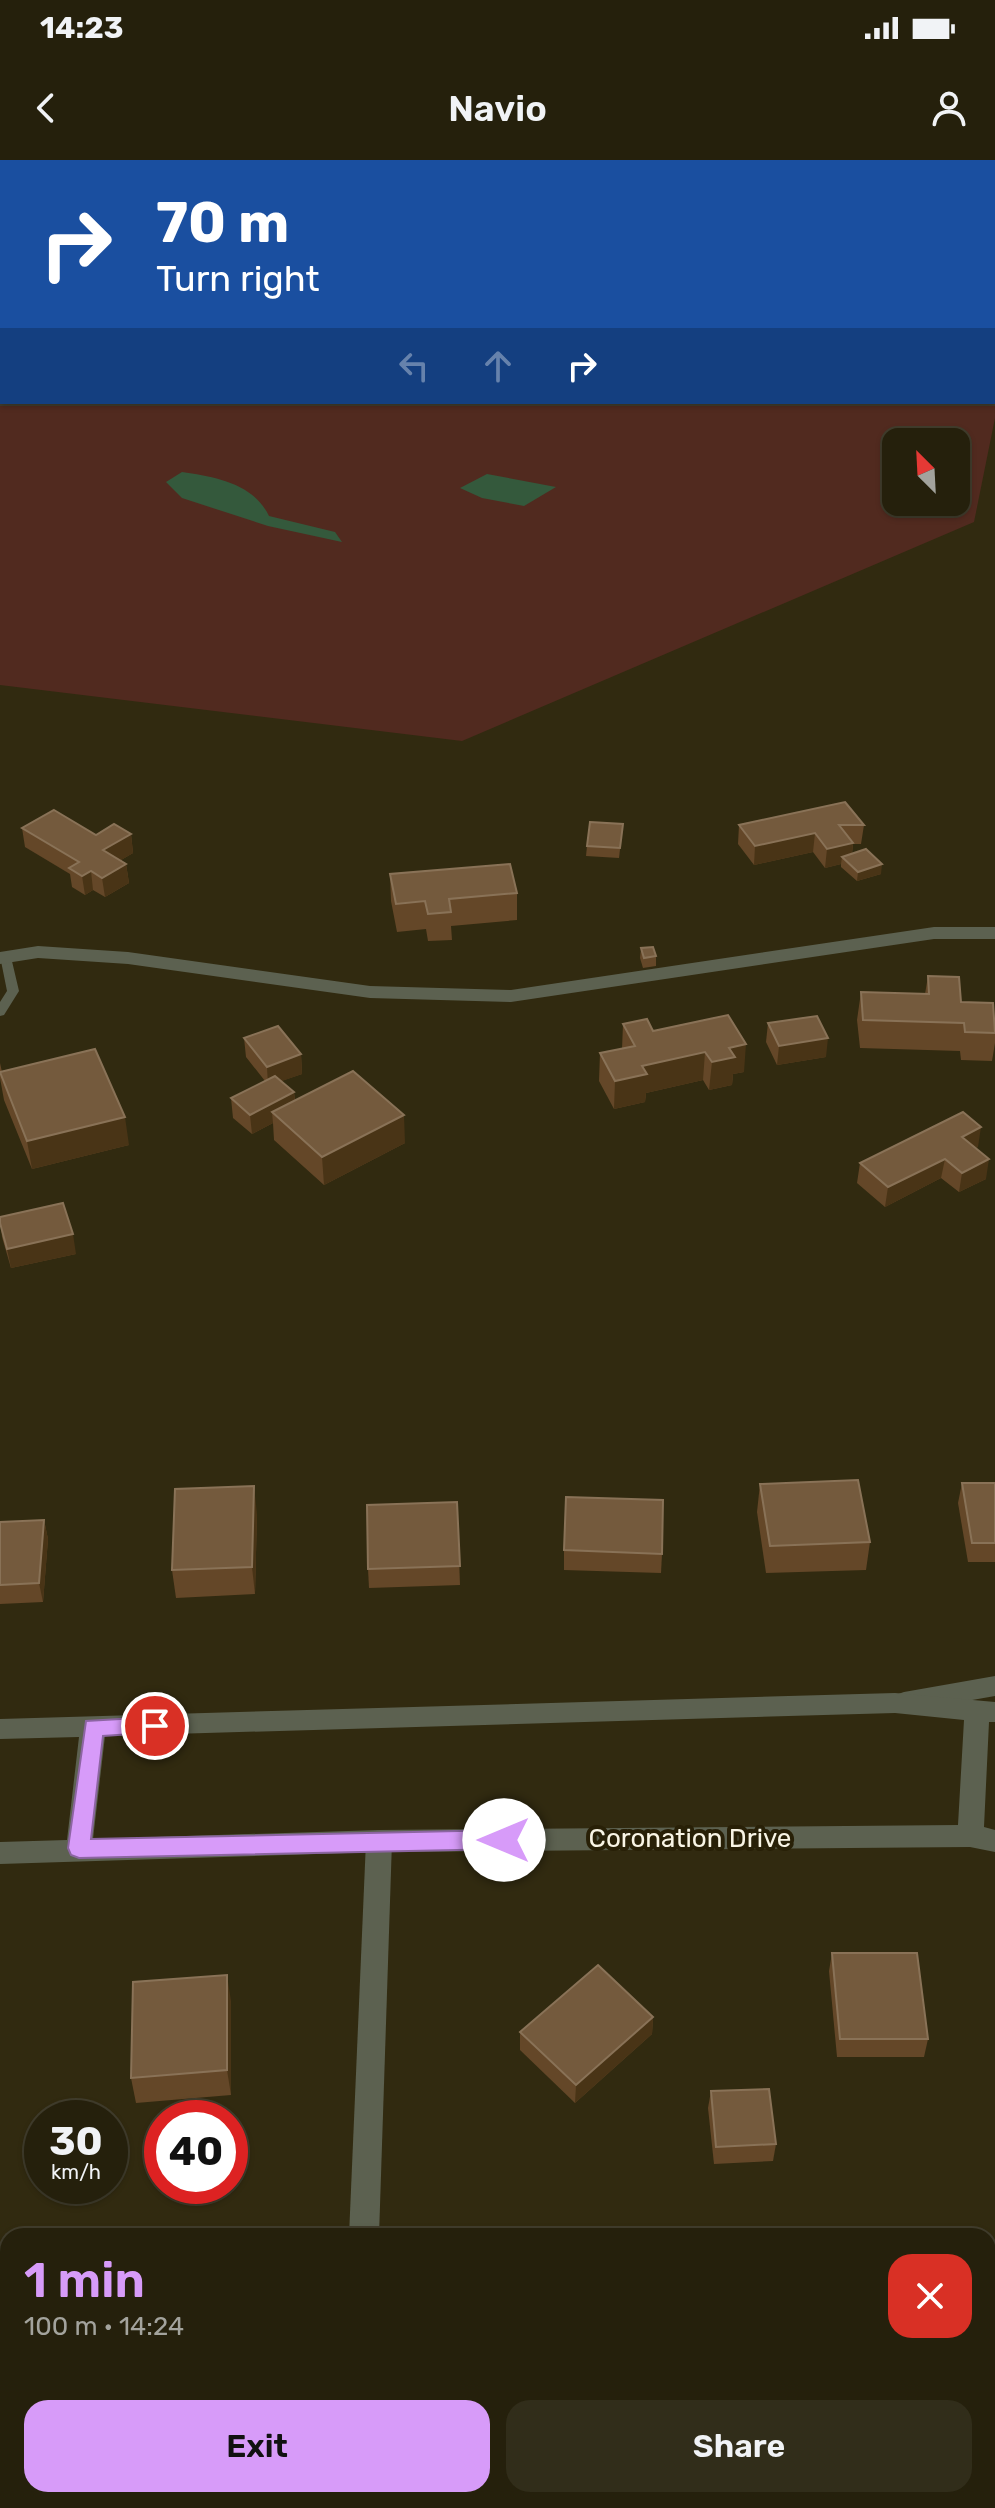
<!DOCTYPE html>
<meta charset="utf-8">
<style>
body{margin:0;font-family:Rubik,sans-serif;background:#312d1a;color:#f1f3f6;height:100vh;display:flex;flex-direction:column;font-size:30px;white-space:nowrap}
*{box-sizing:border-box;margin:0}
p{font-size:26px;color:#a3a39d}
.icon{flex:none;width:44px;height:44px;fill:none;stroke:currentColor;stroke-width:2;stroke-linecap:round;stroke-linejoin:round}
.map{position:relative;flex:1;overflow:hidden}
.panel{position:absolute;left:0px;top:2068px;width:996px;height:280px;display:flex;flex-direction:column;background:#25200c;border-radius:24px 24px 0 0;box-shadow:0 2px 6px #0004,0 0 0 2px #423e2d}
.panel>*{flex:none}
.hud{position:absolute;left:0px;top:0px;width:996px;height:244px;box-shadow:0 2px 6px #0004,0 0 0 2px #423e2d;background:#1a4fa0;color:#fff;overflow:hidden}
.needle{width:52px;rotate:336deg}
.buttons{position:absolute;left:882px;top:268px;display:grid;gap:16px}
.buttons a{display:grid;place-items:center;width:88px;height:88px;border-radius:16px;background:#25200c;box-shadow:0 2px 6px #0004,0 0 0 2px #423e2d;font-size:40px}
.speed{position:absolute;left:24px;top:1940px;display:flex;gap:16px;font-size:40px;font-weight:700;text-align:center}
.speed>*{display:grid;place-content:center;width:104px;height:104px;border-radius:50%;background:#25200c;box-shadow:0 2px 6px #0004,0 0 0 2px #423e2d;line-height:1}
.speed small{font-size:20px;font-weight:400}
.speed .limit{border:12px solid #d22;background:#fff;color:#111}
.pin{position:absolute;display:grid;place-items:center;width:68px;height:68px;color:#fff;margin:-34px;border:4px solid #fff;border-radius:50%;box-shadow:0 2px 8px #0007}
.me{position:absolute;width:88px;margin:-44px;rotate:270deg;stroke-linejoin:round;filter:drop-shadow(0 0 6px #0008)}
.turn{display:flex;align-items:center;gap:28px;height:168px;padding:0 24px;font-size:36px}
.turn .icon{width:104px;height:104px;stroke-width:2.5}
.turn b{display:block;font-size:56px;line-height:68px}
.lanes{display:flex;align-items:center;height:76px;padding:0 24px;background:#0003;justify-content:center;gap:40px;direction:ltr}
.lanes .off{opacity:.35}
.round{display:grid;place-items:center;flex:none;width:84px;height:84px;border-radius:24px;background:#312d1a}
.headline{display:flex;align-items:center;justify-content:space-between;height:136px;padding:0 24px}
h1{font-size:48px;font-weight:600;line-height:60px;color:#d79bf9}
.action{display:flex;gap:16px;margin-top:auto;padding:16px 24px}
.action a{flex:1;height:92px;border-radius:24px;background:#d79bf9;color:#111;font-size:32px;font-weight:600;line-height:92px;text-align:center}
.action a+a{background:#312d1a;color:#f1f3f6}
.status{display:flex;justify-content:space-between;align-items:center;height:56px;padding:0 40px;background:#25200c;direction:ltr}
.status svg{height:22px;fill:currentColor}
header{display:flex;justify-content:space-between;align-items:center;height:104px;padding:0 24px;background:#25200c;font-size:36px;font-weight:600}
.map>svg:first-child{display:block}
.green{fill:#512a1f;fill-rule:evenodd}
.water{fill:#34593c}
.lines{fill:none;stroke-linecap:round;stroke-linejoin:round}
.service{fill:#5c6150;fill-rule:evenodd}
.minor{fill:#5c6150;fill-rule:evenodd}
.tertiary{fill:#5c6150;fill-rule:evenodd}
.wall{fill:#644728}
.shaded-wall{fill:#493416}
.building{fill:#745a3d;stroke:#897257;stroke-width:2}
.route{fill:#d79bf9;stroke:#8c65a2;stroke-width:2}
.labels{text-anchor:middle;stroke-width:8;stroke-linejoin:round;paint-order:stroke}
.street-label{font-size:26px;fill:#f9f5e5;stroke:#282007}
</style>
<div class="status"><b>14:23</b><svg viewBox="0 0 49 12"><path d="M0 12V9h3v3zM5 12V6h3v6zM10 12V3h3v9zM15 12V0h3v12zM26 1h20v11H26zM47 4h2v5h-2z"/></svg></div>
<header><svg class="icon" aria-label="back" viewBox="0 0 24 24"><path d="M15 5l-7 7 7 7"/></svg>Navio<svg class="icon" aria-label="person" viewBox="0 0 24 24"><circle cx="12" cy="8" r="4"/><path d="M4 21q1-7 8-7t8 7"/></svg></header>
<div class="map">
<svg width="995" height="2348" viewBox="0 0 995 2348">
<rect width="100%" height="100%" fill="#312a10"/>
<path class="green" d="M0,55L2,242H994V129L995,258L974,362L462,581L0,525ZM896,282H956V342H896Z"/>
<g class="water">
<path d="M182,312C215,317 253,323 269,356L335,372L342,382L268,366L182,338L166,322Z"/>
<path d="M487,314L556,327L524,346L482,338L460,328Z"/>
</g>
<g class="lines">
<path class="service" d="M5,793L11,797L19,831L4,855L0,856V842L7,831L0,796Z"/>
<g class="minor">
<path d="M0,75L2,76V84L0,83Z"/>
<path d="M934,767H995V779H934L511,842L370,838L128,804L38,798L0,804V792L38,786L128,792L370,826L511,830Z"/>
<path d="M995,1516V1536L904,1552L895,1549L891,1542L895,1535L904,1532Z"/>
<path d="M379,1670L388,1673L392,1681L379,2076H349L366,1681L370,1673Z"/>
<path d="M161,2340H201L198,2348H158Z"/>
</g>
<path class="tertiary" d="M895,1533L995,1542V1562H989L984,1667L995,1670V1692L970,1687L379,1692L0,1704V1682L67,1680L79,1577L0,1579V1559ZM895,1553L964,1560L958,1665L379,1670L93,1679L105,1576Z"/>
</g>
<g class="wall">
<rect x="444" y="0" width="77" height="2"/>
<path d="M623,664L619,698L586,696L587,686Z"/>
<path d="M739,665H864L861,684H853L852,694L881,714L857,721L841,707V704L825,708L813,692L754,705L738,684Z"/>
<path d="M22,668L96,675L131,674L133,693L121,700L126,704L129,723L105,737L93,730L85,735L72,727L70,714L25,687Z"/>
<path d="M390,714L517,733V760L451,766L452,780L428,781L426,769L397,772L391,741Z"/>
<path d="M641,788L656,796V806L643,808L640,798Z"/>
<path d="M928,816L961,842L995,859V883L992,901L961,900L960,891L860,888L857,860L861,832L925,834Z"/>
<path d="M728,855L744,912L733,914L732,925L709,930L703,920L646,933L645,942L614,949L599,921L600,893L622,889L623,864L653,871Z"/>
<path d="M768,863L826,897L777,905L766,882Z"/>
<path d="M244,878L301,894L302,914L281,921L294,932L295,940L405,983L324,1025L274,980L273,963L252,974L233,958L231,938L265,921L246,897Z"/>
<path d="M0,903L2,912L129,985L32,1009L4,940L0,918Z"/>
<path d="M978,987L975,988L986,1019L959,1032L941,1018L885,1047L857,1023L860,1003Z"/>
<path d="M0,1057L76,1094L11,1108L2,1077Z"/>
<path d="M962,1323H995V1402H968L958,1343Z"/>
<path d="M760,1324L870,1382L866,1410L766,1413L757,1352Z"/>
<path d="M457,1342L460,1425L369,1428L368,1409Z"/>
<path d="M257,1354L255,1434L176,1438L172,1410Z"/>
<path d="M44,1360L48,1379L43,1442L0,1444V1362Z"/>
<path d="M564,1390L662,1394L661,1413L564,1410Z"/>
<path d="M832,1793L928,1879L924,1897H837L829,1811Z"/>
<path d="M231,1841V1935L136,1943L131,1918Z"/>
<path d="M653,1857L652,1874L575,1943L520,1890V1872Z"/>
<path d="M711,1931L776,1984L773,2001L714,2004L708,1948Z"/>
<path d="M995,2171V2184L991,2182Z"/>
</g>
<g class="shaded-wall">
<path d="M815,673L813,692L754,705L755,686Z"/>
<path d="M131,674L133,693L106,709L103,690Z"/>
<path d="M853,683L851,702L842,697L841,704L825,708L827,689Z"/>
<path d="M126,704L129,723L105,737L102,718Z"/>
<path d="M882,704L881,714L857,721L858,712Z"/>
<path d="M91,711L93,730L85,735L82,716Z"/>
<path d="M828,878L826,897L777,905L779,886Z"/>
<path d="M746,884L744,912L733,914L732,925L709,930L712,902L729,888Z"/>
<path d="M705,892L703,920L646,933L645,942L614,949L615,921L642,906Z"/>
<path d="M301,894L302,914L268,926L267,907Z"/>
<path d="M294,932L296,951L272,952L273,963L252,974L250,955Z"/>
<path d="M404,955L405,983L324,1025L322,997Z"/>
<path d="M125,957L129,985L32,1009L27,981Z"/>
<path d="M981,967L978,987L959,996L962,977Z"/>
<path d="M945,999L941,1018L885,1047L888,1027Z"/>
<path d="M989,999L986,1019L959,1032L962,1013Z"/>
<path d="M73,1074L76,1094L11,1108L7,1089Z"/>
<path d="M254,1326L257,1354L255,1434L252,1407Z"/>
<path d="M44,1360L48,1379L43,1442L39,1423Z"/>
<path d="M227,1815L231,1841V1935L227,1910Z"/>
<path d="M653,1857L652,1874L575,1943L576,1925Z"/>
</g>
<g class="building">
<path d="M845,642L864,665H839L853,683L827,689L815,673L755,686L739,665Z"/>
<path d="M54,650L96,675L114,664L131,674L103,690L126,704L102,718L91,711L82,716L69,708L79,702L22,668Z"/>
<path d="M590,662L623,664L620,688L587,686Z"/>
<path d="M866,689L882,704L858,712L842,697Z"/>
<path d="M510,704L517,733L449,739L451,752L428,754L425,741L396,744L390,714Z"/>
<path d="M653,787L656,796L644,798L641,788Z"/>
<path d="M928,816L959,817L961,842L993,843L995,873L965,872L964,863L863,860L861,832L929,834Z"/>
<path d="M728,855L746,884L729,888L735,897L712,902L705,892L642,906L647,914L615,921L600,893L635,886L623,864L647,859L653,871Z"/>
<path d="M817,856L828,878L779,886L768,863Z"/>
<path d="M278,866L301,894L267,907L244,878Z"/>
<path d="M95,889L125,957L27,981L0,912Z"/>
<path d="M353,911L404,955L322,997L272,952Z"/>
<path d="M275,916L294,932L250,955L231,938Z"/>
<path d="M963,952L981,967L962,977L989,999L962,1013L945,999L888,1027L860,1003Z"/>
<path d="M63,1043L73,1074L7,1089L0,1063V1057Z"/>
<path d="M858,1320L870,1382L770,1386L760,1324Z"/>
<path d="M962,1323H995V1383H972Z"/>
<path d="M254,1326L252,1407L172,1410L175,1329Z"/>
<path d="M566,1337L663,1340L662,1394L564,1390Z"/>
<path d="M457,1342L460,1406L368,1409L367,1345Z"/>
<path d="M44,1360L39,1423L0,1425V1362Z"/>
<path d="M832,1793H917L928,1879H840Z"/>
<path d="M598,1805L653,1857L576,1925L520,1872Z"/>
<path d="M227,1815V1910L131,1918L133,1822Z"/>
<path d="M769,1929L776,1984L716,1987L711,1931Z"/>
<path d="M988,2335L995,2340V2348H896L901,2340H988Z"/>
</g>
<path class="route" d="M155,1557L162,1560L165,1566L162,1572L103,1576L91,1679L504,1670L511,1673L515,1680L511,1686L504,1689L79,1698L71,1695L68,1688L86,1561Z"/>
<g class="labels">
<g class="street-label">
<text x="690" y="1687">Coronation Drive</text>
</g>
</g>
</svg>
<div class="buttons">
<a><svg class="needle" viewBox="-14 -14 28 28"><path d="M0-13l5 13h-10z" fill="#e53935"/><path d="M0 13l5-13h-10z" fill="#a3a39d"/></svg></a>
</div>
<div class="speed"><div>30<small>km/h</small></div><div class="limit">40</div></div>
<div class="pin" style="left:155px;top:1566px;background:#d93025"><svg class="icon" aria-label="arrive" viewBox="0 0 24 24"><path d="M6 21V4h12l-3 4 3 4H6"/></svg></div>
<svg class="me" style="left:504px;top:1680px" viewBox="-20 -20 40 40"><circle r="19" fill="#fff"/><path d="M0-13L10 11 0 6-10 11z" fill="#d79bf9"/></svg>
<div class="hud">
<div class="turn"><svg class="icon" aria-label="right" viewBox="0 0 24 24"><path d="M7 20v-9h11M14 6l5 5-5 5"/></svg><div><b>70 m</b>Turn right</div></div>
<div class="lanes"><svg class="icon off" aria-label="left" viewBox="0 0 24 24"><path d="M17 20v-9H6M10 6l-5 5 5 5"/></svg><svg class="icon off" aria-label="ahead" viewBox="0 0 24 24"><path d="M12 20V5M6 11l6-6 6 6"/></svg><svg class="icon" aria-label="right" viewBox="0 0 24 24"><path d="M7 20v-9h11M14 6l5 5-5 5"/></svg></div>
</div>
<section class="panel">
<div class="headline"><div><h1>1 min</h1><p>100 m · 14:24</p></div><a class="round" style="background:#d93025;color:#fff"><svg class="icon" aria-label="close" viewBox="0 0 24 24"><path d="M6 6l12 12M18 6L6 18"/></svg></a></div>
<div class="action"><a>Exit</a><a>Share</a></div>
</section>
</div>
